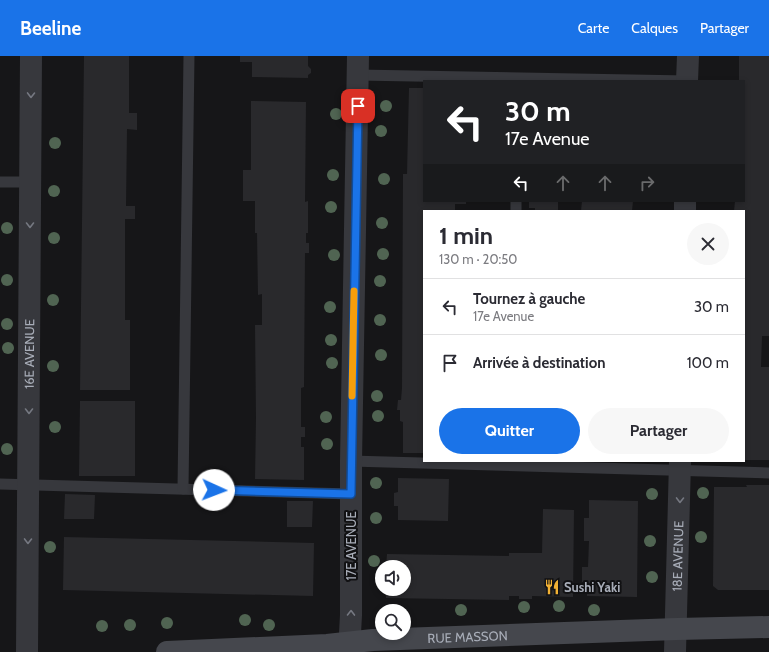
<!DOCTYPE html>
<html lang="fr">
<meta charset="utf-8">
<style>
body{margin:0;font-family:Cabin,sans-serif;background:#f7f7f7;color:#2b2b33;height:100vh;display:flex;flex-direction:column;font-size:15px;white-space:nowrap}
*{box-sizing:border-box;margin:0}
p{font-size:13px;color:#7c7c81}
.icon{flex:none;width:22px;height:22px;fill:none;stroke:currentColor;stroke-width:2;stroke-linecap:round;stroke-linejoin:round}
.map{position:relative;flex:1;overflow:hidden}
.sheet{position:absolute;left:423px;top:154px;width:322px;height:252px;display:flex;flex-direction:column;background:#fff;border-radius:0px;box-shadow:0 2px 6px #0003}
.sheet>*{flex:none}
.top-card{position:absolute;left:423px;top:24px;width:322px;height:122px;border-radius:0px;box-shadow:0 2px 6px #0003;background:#202124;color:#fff;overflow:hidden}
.fabs{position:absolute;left:375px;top:504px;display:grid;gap:8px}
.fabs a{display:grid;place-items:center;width:36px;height:36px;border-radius:50%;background:#fff;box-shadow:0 2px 6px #0003;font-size:20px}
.pin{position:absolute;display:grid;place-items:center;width:34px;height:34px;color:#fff;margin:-17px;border-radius:8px;box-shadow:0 2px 6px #0006}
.me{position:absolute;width:44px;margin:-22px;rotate:92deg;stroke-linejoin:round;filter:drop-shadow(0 0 3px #0008)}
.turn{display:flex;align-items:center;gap:14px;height:84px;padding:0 16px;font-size:18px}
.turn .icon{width:52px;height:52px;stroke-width:2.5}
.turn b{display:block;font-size:28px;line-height:34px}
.lanes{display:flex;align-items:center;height:38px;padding:0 16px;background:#0003;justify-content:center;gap:20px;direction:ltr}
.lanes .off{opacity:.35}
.round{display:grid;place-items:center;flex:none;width:42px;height:42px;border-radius:21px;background:#f7f7f7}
.overview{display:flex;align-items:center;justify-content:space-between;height:68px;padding:0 16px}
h1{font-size:24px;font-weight:800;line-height:30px}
.button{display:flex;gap:8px;margin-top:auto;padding:8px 16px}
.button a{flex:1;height:46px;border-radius:24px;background:#1a73e8;color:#fff;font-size:16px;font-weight:800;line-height:46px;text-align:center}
.button a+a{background:#f7f7f7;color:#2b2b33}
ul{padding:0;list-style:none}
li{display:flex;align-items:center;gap:12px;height:56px;padding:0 16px;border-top:1px solid #e1e1e2}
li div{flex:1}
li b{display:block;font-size:15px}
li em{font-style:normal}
header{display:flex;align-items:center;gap:24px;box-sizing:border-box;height:56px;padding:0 20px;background:#1a73e8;color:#fff}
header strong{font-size:19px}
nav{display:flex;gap:22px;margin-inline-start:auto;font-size:14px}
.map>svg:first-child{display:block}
.building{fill:#29292c}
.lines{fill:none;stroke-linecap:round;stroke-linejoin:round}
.lane{stroke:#37383d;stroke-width:11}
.street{stroke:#37383d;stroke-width:22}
.secondary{stroke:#45474d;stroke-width:22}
.tree{fill:#506452}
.oneway{stroke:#757881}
.route-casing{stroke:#114b97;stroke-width:10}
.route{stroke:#1a73e8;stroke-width:7}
.slow{stroke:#f59e0b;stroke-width:7}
.labels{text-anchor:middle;stroke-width:4;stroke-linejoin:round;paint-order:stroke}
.street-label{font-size:13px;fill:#a8adb8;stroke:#111113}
.poi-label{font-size:13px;font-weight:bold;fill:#a8adb8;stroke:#111113;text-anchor:start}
</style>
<header>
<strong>Beeline</strong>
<nav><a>Carte</a><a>Calques</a><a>Partager</a></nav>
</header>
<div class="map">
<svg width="769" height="596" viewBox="0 0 769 596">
<rect width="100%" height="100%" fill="#161618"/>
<g class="building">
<path d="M84,0H129V57H137V74L127,73L126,150H135V163H125V264H130V334H80Z"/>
<path d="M240,0H308V10L311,13V17L308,19V22L252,21V6H240Z"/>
<path d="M739,0H769V280H762L761,311H769V404H744V155H734L735,145H744V25H739Z"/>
<path d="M409,32H424V145H466V148H455V155H424V397H403V366L400,365V354H397L398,344H401L402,332L403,118H407Z"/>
<path d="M251,45L306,46L305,146L308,145V177H306V187H309V197H305L304,331L301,332V371H305V381H301V391H304V424L255,423L256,362L255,269H262V238L258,239L257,177H255V145H243V114H251Z"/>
<path d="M529,145H558V155H535V152H529Z"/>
<path d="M582,145H633L632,155H581Z"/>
<path d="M80,345H135V420H79Z"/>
<path d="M398,422L449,423L448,465L398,464V450H394V437L398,436Z"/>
<path d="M746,429H769V534H718L713,530L714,431H747Z"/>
<path d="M65,438L95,439L94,463H64Z"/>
<path d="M589,444L638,445L637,541L587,540V526H582V511H588L589,485H584V462H589Z"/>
<path d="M287,445H313L312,471H287Z"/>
<path d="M543,453L574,454L573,541L532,540V543H519V540H509V544L386,542V533H404V511H386L387,498L509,500V497H542Z"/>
<path d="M64,481L314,487L313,540L63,534Z"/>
</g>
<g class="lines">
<g class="lane">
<path d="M358,19L687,25"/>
<path d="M0,126H30"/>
<path d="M516,155V145"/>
<path d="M351,405L769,417"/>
<path d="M0,428L351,438"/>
<path d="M183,433L189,0"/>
</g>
<g class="street">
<path d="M687,25L688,0"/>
<path d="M685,155V145"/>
<path id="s1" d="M27,596L31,0"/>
<path d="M349,596L351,559V405L358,0"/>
<path id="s2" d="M675,596L680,405"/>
</g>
<path class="secondary" id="s3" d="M167,596L327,589L373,584L677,573L769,571"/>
</g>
<g class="tree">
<circle cx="386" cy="50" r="6"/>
<circle cx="336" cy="58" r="6"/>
<circle cx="381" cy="75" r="6"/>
<circle cx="55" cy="87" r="6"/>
<circle cx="333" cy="119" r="6"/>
<circle cx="384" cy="123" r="6"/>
<circle cx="54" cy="135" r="6"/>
<circle cx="331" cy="151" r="6"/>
<circle cx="382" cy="167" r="6"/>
<circle cx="7" cy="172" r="6"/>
<circle cx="54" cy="182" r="6"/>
<circle cx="383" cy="198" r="6"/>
<circle cx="334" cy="199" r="6"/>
<circle cx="7" cy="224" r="6"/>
<circle cx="380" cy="225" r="6"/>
<circle cx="53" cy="244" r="6"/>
<circle cx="330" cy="251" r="6"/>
<circle cx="380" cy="264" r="6"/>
<circle cx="7" cy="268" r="6"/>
<circle cx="331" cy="284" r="6"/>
<circle cx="8" cy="292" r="6"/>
<circle cx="381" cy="299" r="6"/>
<circle cx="332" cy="307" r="6"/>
<circle cx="53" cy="310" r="6"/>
<circle cx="377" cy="340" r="6"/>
<circle cx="378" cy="360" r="6"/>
<circle cx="326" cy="361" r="6"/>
<circle cx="55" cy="371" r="6"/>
<circle cx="327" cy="388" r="6"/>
<circle cx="7" cy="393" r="6"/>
<circle cx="376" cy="427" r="6"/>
<circle cx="703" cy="437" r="6"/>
<circle cx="652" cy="438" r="6"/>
<circle cx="376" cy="462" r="6"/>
<circle cx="701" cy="481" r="6"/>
<circle cx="650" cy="485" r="6"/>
<circle cx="50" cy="491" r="6"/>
<circle cx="374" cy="505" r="6"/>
<circle cx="652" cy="521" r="6"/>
<circle cx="559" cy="550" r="6"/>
<circle cx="524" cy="551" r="6"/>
<circle cx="461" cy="554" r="6"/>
<circle cx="594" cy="554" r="6"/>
<circle cx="245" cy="564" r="6"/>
<circle cx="167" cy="567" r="6"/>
<circle cx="130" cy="569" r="6"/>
<circle cx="269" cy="569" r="6"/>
<circle cx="102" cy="570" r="6"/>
</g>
<defs><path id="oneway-chevron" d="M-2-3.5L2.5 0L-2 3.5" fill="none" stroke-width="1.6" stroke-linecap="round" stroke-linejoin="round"/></defs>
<g class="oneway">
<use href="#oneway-chevron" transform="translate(31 39) rotate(91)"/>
<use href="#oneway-chevron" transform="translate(30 169) rotate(90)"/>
<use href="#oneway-chevron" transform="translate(29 355) rotate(90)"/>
<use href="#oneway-chevron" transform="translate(680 444) rotate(91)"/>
<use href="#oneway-chevron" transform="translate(28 485) rotate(91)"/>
<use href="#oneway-chevron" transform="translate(351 557) rotate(-89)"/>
</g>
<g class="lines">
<g class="route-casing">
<path id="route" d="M214,434L351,438L358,50"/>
</g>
<use href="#route" class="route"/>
<path class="slow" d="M352,340L354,235"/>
</g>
<defs>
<g id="restaurant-bare" transform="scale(1.2)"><path d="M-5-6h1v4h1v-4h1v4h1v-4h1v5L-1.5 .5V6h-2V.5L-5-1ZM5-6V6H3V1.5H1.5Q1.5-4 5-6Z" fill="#f2b134" stroke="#111113" stroke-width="2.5" paint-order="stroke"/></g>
</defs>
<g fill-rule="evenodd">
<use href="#restaurant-bare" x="552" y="531"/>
</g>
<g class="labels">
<g class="street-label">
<text dy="5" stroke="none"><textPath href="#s1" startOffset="298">16E AVENUE</textPath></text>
<text transform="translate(351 490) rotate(-90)" y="5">17E AVENUE</text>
<text dy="5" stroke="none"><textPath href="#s2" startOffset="96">18E AVENUE</textPath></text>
<text dy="5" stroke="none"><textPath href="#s3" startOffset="301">RUE MASSON</textPath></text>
</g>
<g class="poi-label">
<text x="564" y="536">Sushi Yaki</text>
</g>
</g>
</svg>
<div class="fabs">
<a><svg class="icon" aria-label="sound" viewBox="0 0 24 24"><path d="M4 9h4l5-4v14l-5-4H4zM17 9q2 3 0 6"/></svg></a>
<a><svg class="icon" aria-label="search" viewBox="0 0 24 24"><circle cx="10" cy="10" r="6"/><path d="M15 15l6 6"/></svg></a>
</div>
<div class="pin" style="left:358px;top:50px;background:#d93025"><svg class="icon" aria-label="arrive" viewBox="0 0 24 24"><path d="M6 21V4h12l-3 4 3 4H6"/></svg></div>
<svg class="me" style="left:214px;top:434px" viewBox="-20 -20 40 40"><circle r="19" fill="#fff"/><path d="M0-13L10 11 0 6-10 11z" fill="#1a73e8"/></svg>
<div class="top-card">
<div class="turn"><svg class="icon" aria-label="left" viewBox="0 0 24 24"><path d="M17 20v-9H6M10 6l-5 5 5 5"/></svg><div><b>30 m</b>17e Avenue</div></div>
<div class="lanes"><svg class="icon" aria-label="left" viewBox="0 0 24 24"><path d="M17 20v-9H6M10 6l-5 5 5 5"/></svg><svg class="icon off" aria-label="ahead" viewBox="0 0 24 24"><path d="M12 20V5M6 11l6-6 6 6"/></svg><svg class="icon off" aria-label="ahead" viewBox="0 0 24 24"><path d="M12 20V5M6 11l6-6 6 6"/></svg><svg class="icon off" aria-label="right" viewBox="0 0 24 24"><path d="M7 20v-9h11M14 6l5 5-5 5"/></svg></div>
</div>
<section class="sheet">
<div class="overview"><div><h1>1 min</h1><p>130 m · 20:50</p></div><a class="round"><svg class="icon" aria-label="close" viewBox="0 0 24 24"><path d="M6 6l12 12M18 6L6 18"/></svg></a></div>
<ul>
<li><svg class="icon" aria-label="left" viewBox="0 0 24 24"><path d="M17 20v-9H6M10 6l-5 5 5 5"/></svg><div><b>Tournez à gauche</b><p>17e Avenue</p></div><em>30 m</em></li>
<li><svg class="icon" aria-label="arrive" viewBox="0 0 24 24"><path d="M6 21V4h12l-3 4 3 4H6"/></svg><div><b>Arrivée à destination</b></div><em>100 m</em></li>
</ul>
<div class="button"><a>Quitter</a><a>Partager</a></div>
</section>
</div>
